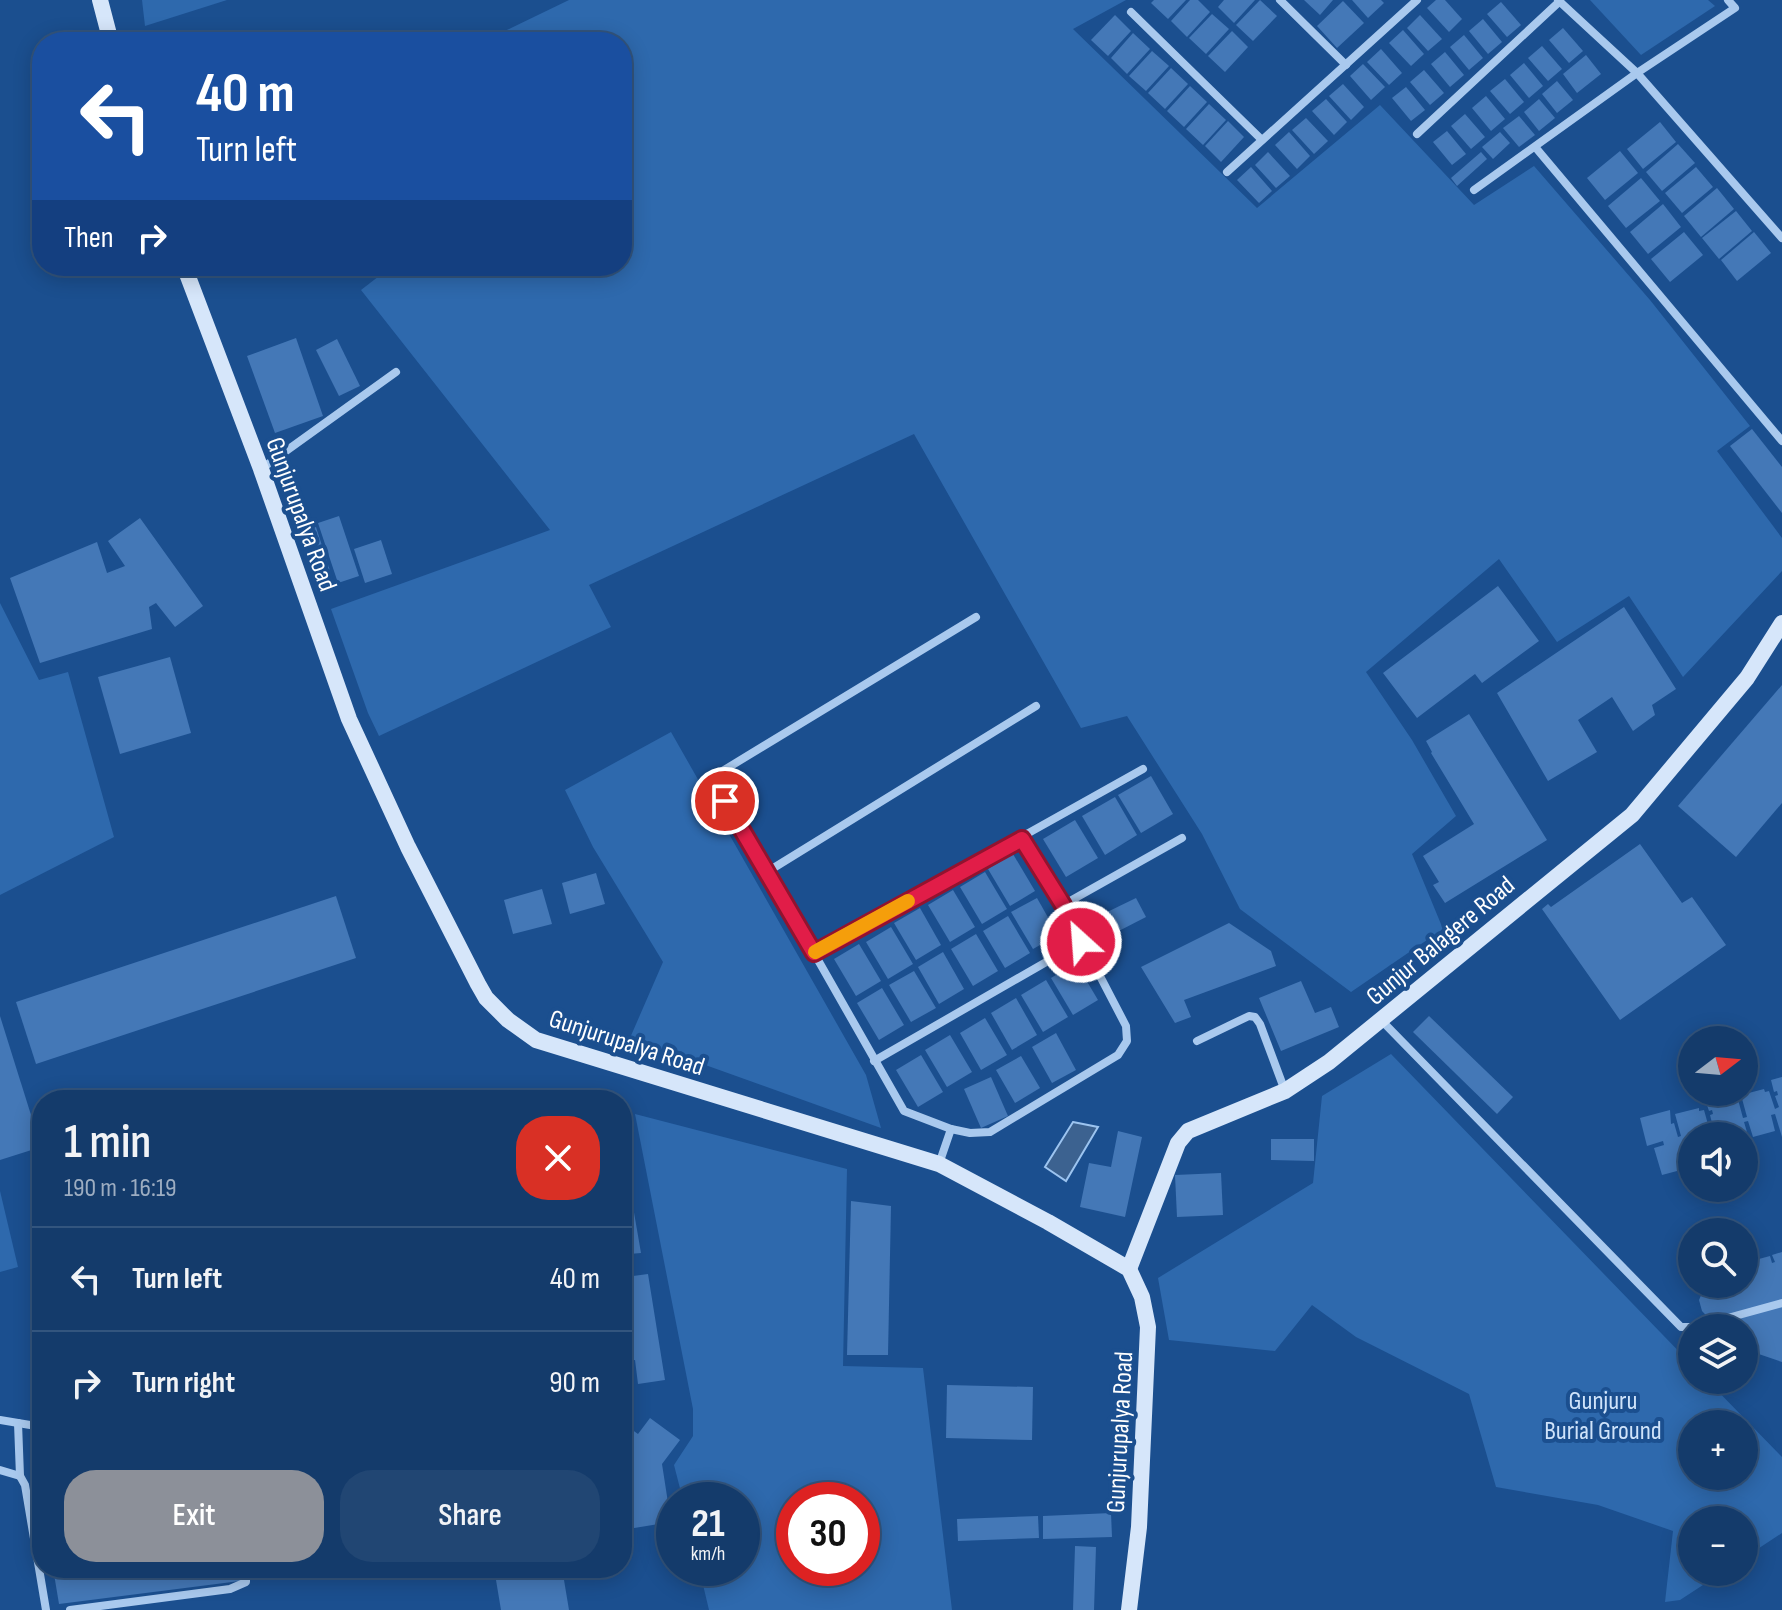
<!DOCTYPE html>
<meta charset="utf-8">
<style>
body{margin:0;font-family:"Sofia Sans Condensed",sans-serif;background:#214673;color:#f1f3f6;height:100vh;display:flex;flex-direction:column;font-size:30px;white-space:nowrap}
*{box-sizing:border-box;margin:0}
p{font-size:26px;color:#9dadc1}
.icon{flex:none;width:44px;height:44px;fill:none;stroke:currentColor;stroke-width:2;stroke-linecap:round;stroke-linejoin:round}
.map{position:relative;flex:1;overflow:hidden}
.sheet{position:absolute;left:32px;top:1090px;width:600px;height:488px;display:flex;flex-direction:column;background:#143b6b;border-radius:32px;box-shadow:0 4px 20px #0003,0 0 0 2px #33557e}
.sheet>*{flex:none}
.hud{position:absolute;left:32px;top:32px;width:600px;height:244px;border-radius:32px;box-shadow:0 4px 20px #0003,0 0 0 2px #33557e;background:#1a4fa0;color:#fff;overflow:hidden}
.needle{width:52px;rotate:74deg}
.fabs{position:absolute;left:1678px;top:1026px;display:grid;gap:16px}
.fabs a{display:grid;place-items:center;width:80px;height:80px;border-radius:50%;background:#143b6b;box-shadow:0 4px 20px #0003,0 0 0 2px #33557e;font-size:40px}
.speed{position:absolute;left:656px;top:1482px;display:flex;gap:16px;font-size:40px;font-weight:700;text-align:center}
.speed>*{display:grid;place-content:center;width:104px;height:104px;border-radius:50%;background:#143b6b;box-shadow:0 4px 20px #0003,0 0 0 2px #33557e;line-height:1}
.speed small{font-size:20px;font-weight:400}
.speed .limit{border:12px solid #d22;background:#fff;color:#111}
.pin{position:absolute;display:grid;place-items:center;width:68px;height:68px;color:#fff;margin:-34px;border:4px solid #fff;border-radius:50%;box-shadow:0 2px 8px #0007}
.me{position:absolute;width:88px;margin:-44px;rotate:334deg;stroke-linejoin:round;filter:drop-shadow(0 0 6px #0008)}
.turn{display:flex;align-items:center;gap:28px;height:168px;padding:0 32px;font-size:36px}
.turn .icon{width:104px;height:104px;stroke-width:2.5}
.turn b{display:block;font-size:56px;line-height:68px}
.then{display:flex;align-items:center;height:76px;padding:0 32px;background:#0003;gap:16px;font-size:30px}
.round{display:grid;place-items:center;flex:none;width:84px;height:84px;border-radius:32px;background:#214673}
.headline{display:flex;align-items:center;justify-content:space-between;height:136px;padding:0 32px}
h1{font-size:48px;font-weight:600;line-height:60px}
.primary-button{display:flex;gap:16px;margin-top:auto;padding:16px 32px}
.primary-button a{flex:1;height:92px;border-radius:32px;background:#8c9099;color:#fff;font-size:32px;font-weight:600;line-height:92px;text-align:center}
.primary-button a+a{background:#214673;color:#f1f3f6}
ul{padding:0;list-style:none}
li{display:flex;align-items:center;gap:24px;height:104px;padding:0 32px;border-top:2px solid #33557e}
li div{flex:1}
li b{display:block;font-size:30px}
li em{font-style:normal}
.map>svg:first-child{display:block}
.green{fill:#2e69ad;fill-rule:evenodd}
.water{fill:#3c6290;stroke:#9cc4f0;stroke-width:2}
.building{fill:#4478b7}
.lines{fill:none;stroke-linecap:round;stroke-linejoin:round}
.street{stroke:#a9c9ee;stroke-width:8}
.secondary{stroke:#d6e6fa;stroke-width:16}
.route-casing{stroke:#92132f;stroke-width:20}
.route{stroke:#e11d48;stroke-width:14}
.slow{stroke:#f59e0b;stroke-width:14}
.labels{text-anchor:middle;stroke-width:8;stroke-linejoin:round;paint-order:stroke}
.street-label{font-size:26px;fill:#fff;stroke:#1b4f8f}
.park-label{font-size:26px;fill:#cfe3fa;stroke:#1b4f8f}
</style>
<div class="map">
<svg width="1782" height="1610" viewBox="0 0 1782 1610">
<rect width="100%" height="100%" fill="#1b4f8f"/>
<g class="green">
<path d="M142,0H227L145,26Z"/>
<path d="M569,0H1126L1073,29L1257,208L1380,105L1474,205L1534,166L1650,300L1750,426L1717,451L1782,538V571L1683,677L1629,596L1557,642L1499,559L1366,672L1412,740L1456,816L1412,854L1443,929L1351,992L1240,909L1202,834L1127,716L1081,728L914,434L589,585L611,627L379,736L368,713L331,609L550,530L361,290L392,266H622V42H482Z"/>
<path d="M1590,0H1708L1715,6L1641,55Z"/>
<path d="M0,603L39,680L68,672L114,837L0,895Z"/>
<path d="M671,732L866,1075L881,1128L630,1038L663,962L593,847L565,790Z"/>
<path d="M1391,1054L1692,1365V1380H1707L1782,1457V1533L1744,1558V1520H1692V1572H1723L1680,1600L1665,1602L1673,1531L1598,1505L1496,1487L1469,1394L1356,1337L1312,1305L1275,1351L1169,1340L1158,1278L1313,1183L1322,1096ZM1744,1424V1476H1692V1424Z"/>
<path d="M635,1114L847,1169L843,1366L923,1368L952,1610H709L699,1568H742V1500H683L674,1465L693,1436V1409ZM794,1500H862V1568H794Z"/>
<path d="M0,1191L18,1267L0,1272Z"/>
</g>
<path class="water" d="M1073,1122L1098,1127L1066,1181L1045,1167Z"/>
<g class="building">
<path d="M1154,0H1186L1168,19L1151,3Z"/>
<path d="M1190,0H1198L1210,12L1187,37L1171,21Z"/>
<path d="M1224,0H1255L1234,23L1218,7Z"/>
<path d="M1260,0L1277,16L1253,41L1236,25Z"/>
<path d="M1304,0H1333L1320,15Z"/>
<path d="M1352,0H1381L1384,3L1368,18Z"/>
<path d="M1436,0H1445L1462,19L1449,32L1427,8Z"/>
<path d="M1343,1L1364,23L1337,48L1317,26Z"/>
<path d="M1501,2L1521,25L1507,37L1487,14Z"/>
<path d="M1212,14L1229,29L1206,54L1189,38Z"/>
<path d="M1115,15L1131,31L1108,56L1091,40Z"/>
<path d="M1420,15L1442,39L1428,51L1407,28Z"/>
<path d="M1483,19L1502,42L1488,54L1469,31Z"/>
<path d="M1563,28L1583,51L1569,63L1549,40Z"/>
<path d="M1403,30L1424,54L1411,66L1389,43Z"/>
<path d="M1232,31L1248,47L1225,72L1208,56Z"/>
<path d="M1133,33L1150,49L1127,74L1111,58Z"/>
<path d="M1464,35L1483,58L1469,70L1450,47Z"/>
<path d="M1542,46L1562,69L1548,81L1528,58Z"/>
<path d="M1381,49L1402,73L1389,85L1367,62Z"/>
<path d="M1152,51L1169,66L1146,91L1129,76Z"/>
<path d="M1445,52L1464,75L1450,87L1431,64Z"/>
<path d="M1586,55L1601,74L1577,93L1563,74Z"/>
<path d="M1524,63L1543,86L1529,98L1510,75Z"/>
<path d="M1363,64L1385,87L1371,100L1350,76Z"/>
<path d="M1171,68L1188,84L1165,109L1148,93Z"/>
<path d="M1424,70L1444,93L1430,105L1410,82Z"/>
<path d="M1505,79L1524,102L1510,114L1490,91Z"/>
<path d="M1557,81L1573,100L1557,113L1542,94Z"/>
<path d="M1343,84L1364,107L1351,120L1329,96Z"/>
<path d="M1190,86L1207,102L1184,127L1167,111Z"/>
<path d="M1406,87L1425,110L1411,121L1392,98Z"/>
<path d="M1486,96L1505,119L1491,131L1472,108Z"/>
<path d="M1326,99L1347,122L1334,135L1312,111Z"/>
<path d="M1539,99L1555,118L1539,131L1524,112Z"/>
<path d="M1209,104L1226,120L1203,145L1186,129Z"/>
<path d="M1465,114L1485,137L1471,149L1451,126Z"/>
<path d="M1519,116L1535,135L1519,147L1503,128Z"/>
<path d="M1306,118L1328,141L1314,154L1292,130Z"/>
<path d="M1228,121L1244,137L1221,162L1205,146Z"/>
<path d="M1660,122L1676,142L1643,169L1627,149Z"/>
<path d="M1447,131L1466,154L1452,165L1433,142Z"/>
<path d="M1289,132L1310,156L1297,169L1275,145Z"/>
<path d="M1500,132L1510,143L1493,159L1482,147Z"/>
<path d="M1678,144L1695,163L1662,191L1646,172Z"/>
<path d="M1620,151L1638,173L1605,200L1587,178Z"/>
<path d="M1268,152L1290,176L1276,188L1255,165Z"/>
<path d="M1481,152L1487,159L1457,186L1451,178Z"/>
<path d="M1251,167L1272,191L1259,203L1237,180Z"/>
<path d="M1696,167L1713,187L1682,213L1665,193Z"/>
<path d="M1641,178L1660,201L1626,228L1608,206Z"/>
<path d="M1717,188L1734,209L1701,237L1684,216Z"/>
<path d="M1663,204L1681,227L1648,254L1630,232Z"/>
<path d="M1736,211L1752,231L1719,259L1702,238Z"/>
<path d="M1684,232L1703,255L1670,282L1651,259Z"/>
<path d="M1754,232L1771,253L1737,281L1721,260Z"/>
<path d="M296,338L323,416L275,433L247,356Z"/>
<path d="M337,339L360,386L339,396L316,350Z"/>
<path d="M1752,429L1782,467V513L1730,446Z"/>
<path d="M339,516L359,576L338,583L318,523Z"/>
<path d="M140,518L203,606L175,627L156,603L149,607L152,629L40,663L10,578L97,542L107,573L125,566L108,541Z"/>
<path d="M316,527L332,577L315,583L298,533Z"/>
<path d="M381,540L392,574L365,583L354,549Z"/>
<path d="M1498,586L1539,641L1482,683L1475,674L1417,718L1383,673Z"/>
<path d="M1624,607L1676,689L1652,705L1655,715L1633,731L1612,697L1578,720L1597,752L1548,781L1497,693Z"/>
<path d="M170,657L191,733L120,754L98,677Z"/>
<path d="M1782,685V803L1736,857L1678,806Z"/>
<path d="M1469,714L1547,840L1445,903L1433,885L1439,882L1423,856L1474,824L1431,753L1432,752L1426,741Z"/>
<path d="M1151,776L1173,814L1141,833L1118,795Z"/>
<path d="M1115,797L1137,835L1105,855L1082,816Z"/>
<path d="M1075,820L1098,858L1066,877L1043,839Z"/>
<path d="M1640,844L1682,903L1692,897L1726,945L1620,1020L1542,909L1548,904L1551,907Z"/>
<path d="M1013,854L1035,891L1010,906L988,869Z"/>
<path d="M985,872L1007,909L982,924L960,887Z"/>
<path d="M596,873L605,904L570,914L562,883Z"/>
<path d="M542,889L552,924L513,934L504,900Z"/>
<path d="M953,890L975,927L950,942L928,905Z"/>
<path d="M336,896L356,958L36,1064L16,1002Z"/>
<path d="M1037,898L1058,935L1033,949L1011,912Z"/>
<path d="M1136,898L1146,917L1111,935L1101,915Z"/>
<path d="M920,908L941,945L916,960L894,923Z"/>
<path d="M1008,916L1030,953L1005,968L983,931Z"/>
<path d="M1229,923L1271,951L1276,966L1184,1000L1191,1017L1175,1023L1141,967Z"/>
<path d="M891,927L913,964L888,979L866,942Z"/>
<path d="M976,934L998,971L973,986L951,949Z"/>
<path d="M859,944L881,981L856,996L834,959Z"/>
<path d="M943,952L964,989L939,1004L918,967Z"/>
<path d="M1076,963L1098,1000L1073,1015L1051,978Z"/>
<path d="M914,971L936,1008L911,1022L889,985Z"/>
<path d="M1046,980L1068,1017L1043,1032L1021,995Z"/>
<path d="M1301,981L1315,1013L1331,1007L1339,1027L1281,1051L1259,998Z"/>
<path d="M882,988L904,1025L879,1040L857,1003Z"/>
<path d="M1016,998L1037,1035L1012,1050L991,1013Z"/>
<path d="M0,1016L41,1147L0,1160Z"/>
<path d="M1429,1016L1513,1097L1497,1114L1413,1032Z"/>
<path d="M985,1018L1007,1055L981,1070L960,1033Z"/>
<path d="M1056,1033L1076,1070L1052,1083L1032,1047Z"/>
<path d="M950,1035L972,1072L947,1087L925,1050Z"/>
<path d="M921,1055L943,1092L918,1107L896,1070Z"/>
<path d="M1021,1056L1040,1088L1015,1103L996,1070Z"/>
<path d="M991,1077L1008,1116L981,1128L964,1089Z"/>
<path d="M1782,1077V1137L1775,1114L1771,1115L1775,1131L1753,1137L1748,1121L1744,1122L1752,1149L1744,1152V1136H1716L1715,1131L1710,1132L1711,1136H1692V1150L1688,1139L1684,1140L1688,1153L1685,1154L1686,1158L1689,1157L1692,1167L1662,1175L1654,1148L1664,1145L1663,1141L1647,1146L1640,1118L1670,1110L1671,1124L1674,1123L1678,1137L1681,1136L1675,1114L1699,1108V1111L1704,1110L1709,1128L1713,1127L1710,1115L1713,1114L1712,1110L1709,1111L1705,1099L1736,1092L1743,1118L1747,1117L1741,1095L1764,1089L1765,1092L1769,1091L1775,1109L1779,1107L1775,1096L1778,1095L1777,1091L1774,1092L1771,1080Z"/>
<path d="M1118,1131L1142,1137L1125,1217L1080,1207L1089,1163L1111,1167Z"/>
<path d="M1271,1139H1314V1161L1271,1160Z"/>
<path d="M622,1143L641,1253L629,1254L633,1276L648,1274L665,1380L638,1384L635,1360L622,1362Z"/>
<path d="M1221,1173L1223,1215L1177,1217L1175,1175Z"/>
<path d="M851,1201L891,1206L888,1355H847Z"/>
<path d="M1782,1252V1362L1744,1349V1328H1718L1702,1311L1699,1300L1706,1284H1744V1263L1770,1256L1772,1263L1775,1262L1772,1255Z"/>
<path d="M947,1385L1033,1387L1032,1440L946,1438Z"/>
<path d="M650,1418L680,1440L662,1464L671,1522L622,1530V1426L624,1424L638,1434Z"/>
<path d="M42,1438V1498H40L30,1440Z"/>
<path d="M1111,1513L1112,1537L1043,1539V1516Z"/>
<path d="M1038,1516L1039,1538L958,1541L957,1519Z"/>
<path d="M1075,1546L1096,1547L1094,1610H1073Z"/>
<path d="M53,1568H238L240,1581L59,1604Z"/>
<path d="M494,1568H562L569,1610H501Z"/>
</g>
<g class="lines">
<g class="street">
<path d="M1280,0L1346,65"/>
<path d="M1558,0L1637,73L1782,238"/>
<path d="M1131,12L1262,140"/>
<path d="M1417,134L1560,1"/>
<path d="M1536,148L1782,441"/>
<path d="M1227,172L1417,0"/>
<path d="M1474,190L1637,73L1735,8L1728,0"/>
<path d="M261,469L396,372"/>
<path d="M976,617L711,778L814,953L904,1111L951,1129L970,1133L990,1132L1118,1055L1127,1041L1126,1026L1063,905L1022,839"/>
<path d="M767,872L1036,706"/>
<path d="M1063,905L1182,838"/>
<path d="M814,953L1143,769"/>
<path d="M1381,1020L1681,1327H1695L1782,1303"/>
<path d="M1197,1041L1249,1016L1255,1017L1260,1024L1285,1091"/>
<path d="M874,1061L1081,942"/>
<path d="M939,1164L951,1129"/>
<path d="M0,1420L42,1427"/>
<path d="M18,1423L20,1476"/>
<path d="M0,1470L20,1476L25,1485L46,1610"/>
<path d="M70,1610L230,1589L246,1582V1568"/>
</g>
<g class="secondary">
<path d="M100,0L111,42"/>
<path d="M184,266L261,469L349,719L408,847L478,984L486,998L508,1020L536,1040L939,1164L1048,1222L1129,1269L1142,1297L1148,1327L1139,1527L1129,1610"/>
<path d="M1129,1269L1178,1143L1188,1131L1285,1091L1329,1062L1632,815L1747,678L1782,623"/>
</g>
</g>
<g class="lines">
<g class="route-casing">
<path id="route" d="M725,801L814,953L1022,839L1063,905L1081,942"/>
</g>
<use href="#route" class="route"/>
<path class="slow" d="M815,952L908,901"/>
</g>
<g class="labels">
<g class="street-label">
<text transform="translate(302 514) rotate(70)" y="9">Gunjurupalya Road</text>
<text transform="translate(1440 940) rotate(-40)" y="9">Gunjur Balagere Road</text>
<text transform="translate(627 1042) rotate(18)" y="9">Gunjurupalya Road</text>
<text transform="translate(1119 1432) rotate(-87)" y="9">Gunjurupalya Road</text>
</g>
<g class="park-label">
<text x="1603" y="1409">Gunjuru<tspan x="1603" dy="30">Burial Ground</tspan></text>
</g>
</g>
</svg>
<div class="fabs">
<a><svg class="needle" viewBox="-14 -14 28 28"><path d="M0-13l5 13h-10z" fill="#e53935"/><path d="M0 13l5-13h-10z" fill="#9dadc1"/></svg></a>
<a><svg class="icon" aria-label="sound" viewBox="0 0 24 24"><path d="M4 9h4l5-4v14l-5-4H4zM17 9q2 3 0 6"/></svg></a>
<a><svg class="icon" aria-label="search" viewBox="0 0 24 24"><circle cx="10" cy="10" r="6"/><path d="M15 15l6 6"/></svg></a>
<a><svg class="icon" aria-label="layers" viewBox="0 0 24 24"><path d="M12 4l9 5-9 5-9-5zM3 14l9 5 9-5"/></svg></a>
<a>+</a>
<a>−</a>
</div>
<div class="speed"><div>21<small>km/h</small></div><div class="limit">30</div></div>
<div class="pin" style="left:725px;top:801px;background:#d93025"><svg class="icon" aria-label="arrive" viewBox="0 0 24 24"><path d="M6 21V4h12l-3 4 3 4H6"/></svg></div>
<svg class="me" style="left:1081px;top:942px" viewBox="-20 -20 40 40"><circle r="17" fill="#e11d48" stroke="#fff" stroke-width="3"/><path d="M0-11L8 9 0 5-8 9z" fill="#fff"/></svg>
<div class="hud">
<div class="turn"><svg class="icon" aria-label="left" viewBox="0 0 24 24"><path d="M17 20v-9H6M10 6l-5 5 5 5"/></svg><div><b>40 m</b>Turn left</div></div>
<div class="then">Then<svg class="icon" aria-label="right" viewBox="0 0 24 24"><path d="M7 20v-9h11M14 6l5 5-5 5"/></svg></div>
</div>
<section class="sheet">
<div class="headline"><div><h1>1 min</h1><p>190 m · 16:19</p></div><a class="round" style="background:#d93025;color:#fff"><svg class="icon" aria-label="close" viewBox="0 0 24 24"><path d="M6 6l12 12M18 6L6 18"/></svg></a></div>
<ul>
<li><svg class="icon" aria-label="left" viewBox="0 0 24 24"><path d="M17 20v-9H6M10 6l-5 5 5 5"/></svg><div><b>Turn left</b></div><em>40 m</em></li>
<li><svg class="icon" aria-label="right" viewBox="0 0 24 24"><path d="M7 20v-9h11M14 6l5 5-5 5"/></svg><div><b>Turn right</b></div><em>90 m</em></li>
</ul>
<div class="primary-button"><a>Exit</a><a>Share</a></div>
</section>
</div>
